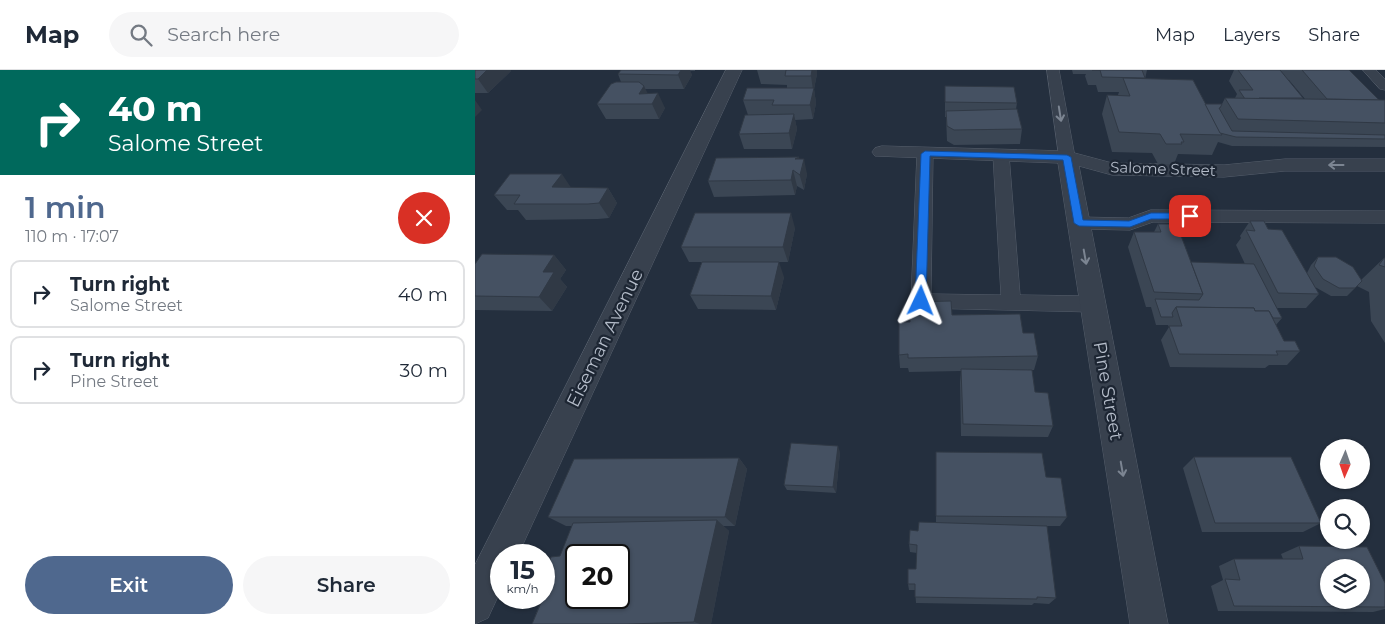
<!DOCTYPE html>
<meta charset="utf-8">
<style>
body{margin:0;font-family:Montserrat,sans-serif;background:#f6f6f7;color:#1f2937;height:100vh;display:flex;flex-direction:column;font-size:19px;white-space:nowrap}
*{box-sizing:border-box;margin:0}
p{font-size:16px;color:#747a83}
.icon{flex:none;width:28px;height:28px;fill:none;stroke:currentColor;stroke-width:2;stroke-linecap:round;stroke-linejoin:round}
.map{position:relative;flex:1;overflow:hidden}
.panel{display:flex;flex-direction:column;background:#fff;width:475px}
.panel>*{flex:none}
.hud{background:#00695c;color:#fff;overflow:hidden}
.needle{width:32px;rotate:182deg}
.fabs{position:absolute;left:845px;top:369px;display:grid;gap:10px}
.fabs a{display:grid;place-items:center;width:50px;height:50px;border-radius:50%;background:#fff;box-shadow:0 1px 4px #0004;font-size:25px}
.speed{position:absolute;left:15px;top:474px;display:flex;gap:10px;font-size:25px;font-weight:700;text-align:center}
.speed>*{display:grid;place-content:center;width:65px;height:65px;border-radius:50%;background:#fff;box-shadow:0 1px 4px #0004;line-height:1}
.speed small{font-size:12px;font-weight:400}
.speed .limit{border:2px solid #111;border-radius:8px;background:#fff;color:#111}
.pin{position:absolute;display:grid;place-items:center;width:42px;height:42px;color:#fff;margin:-21px;border-radius:10px;box-shadow:0 2px 8px #0006}
.me{position:absolute;width:55px;margin:-28px;rotate:2deg;stroke-linejoin:round;filter:drop-shadow(0 0 4px #0008)}
.turn{display:flex;align-items:center;gap:18px;height:105px;padding:0 25px;font-size:22px}
.turn .icon{width:65px;height:65px;stroke-width:2.5}
.turn b{display:block;font-size:35px;line-height:42px}
.round{display:grid;place-items:center;flex:none;width:52px;height:52px;border-radius:26px;background:#f6f6f7}
.overview{display:flex;align-items:center;justify-content:space-between;height:85px;padding:0 25px}
h1{font-size:30px;font-weight:600;line-height:38px;color:#4f688e}
.primary-button{display:flex;gap:10px;margin-top:auto;padding:10px 25px}
.primary-button a{flex:1;height:58px;border-radius:30px;background:#4f688e;color:#fff;font-size:20px;font-weight:600;line-height:58px;text-align:center}
.primary-button a+a{background:#f6f6f7;color:#1f2937}
ul{padding:0;list-style:none}
li{display:flex;align-items:center;gap:15px;height:68px;margin:0 10px 8px;padding:0 15px;border:2px solid #e0e1e3;border-radius:10px}
li div{flex:1}
li b{display:block;font-size:19px}
li em{font-style:normal}
header{display:flex;align-items:center;gap:30px;box-sizing:border-box;height:70px;padding:0 25px;background:#fff;border-bottom:1px solid #e0e1e3}
header strong{font-size:24px}
nav{display:flex;gap:28px;margin-inline-start:auto;font-size:18px}
.search{width:350px;height:45px;background:#f6f6f7;display:flex;align-items:center;gap:12px;box-sizing:border-box;padding:0 18px;border-radius:28px;color:#747a83;font-size:19px}
main{display:flex;flex:1;min-height:0}
.map>svg:first-child{display:block}
.lines{fill:none;stroke-linecap:round;stroke-linejoin:round}
.lane-casing{stroke:#565f6c;stroke-width:1}
.street-casing{stroke:#565f6c;stroke-width:1}
.lane{fill:#38414e;fill-rule:evenodd}
.street{fill:#38414e;fill-rule:evenodd}
.wall{fill:#3b4654;fill-rule:evenodd}
.shaded-wall{fill:#303945}
.building{fill:#455162;stroke:#303945;fill-rule:evenodd}
.oneway{stroke:#7c8592}
.route{fill:#1a73e8;stroke:#114b97}
.labels{text-anchor:middle;stroke-width:4.5;stroke-linejoin:round;paint-order:stroke}
.far-street-label{font-size:15px;fill:#b4bcc9;stroke:#1d2633}
.street-label{font-size:18px;fill:#b4bcc9;stroke:#1d2633}
</style>
<header>
<strong>Map</strong>
<div class="search"><svg class="icon" aria-label="search" viewBox="0 0 24 24"><circle cx="10" cy="10" r="6"/><path d="M15 15l6 6"/></svg>Search here</div>
<nav><a>Map</a><a>Layers</a><a>Share</a></nav>
</header>
<main>
<section class="panel">
<div class="hud">
<div class="turn"><svg class="icon" aria-label="right" viewBox="0 0 24 24"><path d="M7 20v-9h11M14 6l5 5-5 5"/></svg><div><b>40 m</b>Salome Street</div></div>
</div>
<div class="overview"><div><h1>1 min</h1><p>110 m · 17:07</p></div><a class="round" style="background:#d93025;color:#fff"><svg class="icon" aria-label="close" viewBox="0 0 24 24"><path d="M6 6l12 12M18 6L6 18"/></svg></a></div>
<ul>
<li><svg class="icon" aria-label="right" viewBox="0 0 24 24"><path d="M7 20v-9h11M14 6l5 5-5 5"/></svg><div><b>Turn right</b><p>Salome Street</p></div><em>40 m</em></li>
<li><svg class="icon" aria-label="right" viewBox="0 0 24 24"><path d="M7 20v-9h11M14 6l5 5-5 5"/></svg><div><b>Turn right</b><p>Pine Street</p></div><em>30 m</em></li>
</ul>
<div class="primary-button"><a>Exit</a><a>Share</a></div>
</section>
<div class="map">
<svg width="910" height="554" viewBox="0 0 910 554">
<rect width="100%" height="100%" fill="#242f3e"/>
<g class="lines">
<g class="lane-casing">
<g id="lane">
<path d="M572,0H584L600,87L597,90H587L584,87Z"/>
<path d="M888,0H901L910,9V20L905,19Z"/>
<path d="M450,78L455,80L458,83L456,224L526,225L518,85L521,82H531L534,85L545,225L618,226L625,229L628,234L625,239L618,242L446,238L439,236L436,231L442,83L445,80Z"/>
<path d="M676,140L910,141V153L678,152L655,160L604,159L598,157L595,153L598,149L604,147L653,148Z"/>
</g>
</g>
<g class="street-casing">
<g id="street">
<path d="M251,0H267L43,485H26V520L13,548L0,554V495Z"/>
<path d="M407,76L592,81L637,93L749,95L810,89H910V101H810L749,107L637,105L604,96L693,554H655L583,93L400,86L397,82L400,78Z"/>
</g>
</g>
<use href="#lane" class="lane"/>
<use href="#street" class="street"/>
</g>
<g class="wall">
<path d="M0,0H35L36,1L13,23H0Z"/>
<path d="M146,0H220V1H215L217,5L209,19H170L172,24L190,38L184,49H131L122,34L146,12L143,4Z"/>
<path d="M282,0H342V4L339,19L341,33L338,49L320,50L322,59L317,79H269L264,64L300,45H273L268,30L312,18V15L286,14Z"/>
<path d="M597,0H672L670,9L730,34H747L750,28H760L762,24L754,11L759,0H874L904,30H910V77L757,76L743,72L737,85L703,84L699,94H683L677,83L637,82L627,44L632,25H643L644,22H623L621,15H613L610,6L611,4H598ZM813,10H814L830,29H828V28Z"/>
<path d="M470,16L542,33L541,39L547,59L545,74L479,75L472,71L471,47H470Z"/>
<path d="M324,89L332,104L329,120L322,116L320,125L239,127L233,111Z"/>
<path d="M96,118H133L142,133L134,148L123,149L51,150L43,140H32L19,125Z"/>
<path d="M775,151L793,159L832,203L836,195L843,187L886,210L909,188H910V273L896,251L894,222L882,216L872,226H856L840,217L844,224L831,238H801L807,248L801,255L809,271L825,281L812,295H794L790,298L695,297L686,270L694,257L693,255H681L676,237H671L653,177L659,162H679L683,154L700,163L716,192L770,194L761,175L766,168L765,166Z"/>
<path d="M320,158L313,192H230L309,207L301,240L223,239L215,225L227,192H214L206,177Z"/>
<path d="M79,185L91,200L85,209L92,217L77,241L0,240V194Z"/>
<path d="M477,245L548,263L563,286L559,300H555L560,322L578,356L573,367L486,366L485,312L486,301L434,302L433,298H425L424,285L435,252Z"/>
<path d="M365,382L361,423L312,420L309,415Z"/>
<path d="M461,382L571,407L592,447L585,456H563L581,528L574,534L559,533L557,535L441,533L440,520H434L433,514L441,499L442,483L435,482L434,474L443,461L461,452Z"/>
<path d="M719,387L846,453L828,462H727L708,398Z"/>
<path d="M264,388L272,399L260,456H248L254,461L236,554H57L73,513L69,511V505L85,486L97,456H91L73,447Z"/>
<path d="M824,476L910,513V539L898,542L743,541L736,516L748,510L744,496L759,489H808L806,484Z"/>
</g>
<g class="shaded-wall">
<path d="M12,0H35L36,1L13,23L3,9Z"/>
<path d="M206,0H215L217,5L209,19L203,5Z"/>
<path d="M337,0H342V4L339,19L341,33L338,49L335,35L338,20L336,6Z"/>
<path d="M169,16L176,30L164,24Z"/>
<path d="M183,23L190,38L184,49L177,34Z"/>
<path d="M0,30L7,40L0,47Z"/>
<path d="M319,44L322,59L317,79L314,63Z"/>
<path d="M324,87L327,99L329,89L332,104L329,120L320,89Z"/>
<path d="M318,100L322,116L320,125L316,110Z"/>
<path d="M87,104L97,119L77,117Z"/>
<path d="M133,118L142,133L134,148L124,133Z"/>
<path d="M316,143L320,158L313,192L308,177Z"/>
<path d="M79,185L91,200L85,209L92,217L77,241L64,227L68,202Z"/>
<path d="M304,192L309,207L301,240L296,226Z"/>
<path d="M363,376L365,382L361,423L358,417Z"/>
<path d="M264,388L272,399L260,456L250,447Z"/>
<path d="M242,450L254,461L236,554H225L219,552Z"/>
</g>
<g class="building">
<path d="M0,0H12L3,9H0Z"/>
<path d="M146,0H206L203,5L143,4Z"/>
<path d="M311,0H337L336,6H310Z"/>
<path d="M617,0H667L670,8L627,7L625,0Z"/>
<path d="M763,0H805L828,28H784L785,29H770L764,20H778Z"/>
<path d="M827,0H874L904,30L852,29Z"/>
<path d="M648,8L718,10L747,65L705,64L709,72H706L707,74H691L685,64L644,62L632,25L655,26Z"/>
<path d="M141,12H164L169,16L164,24L183,23L177,34H122L136,14Z"/>
<path d="M470,16L539,17L542,33L470,32Z"/>
<path d="M272,18H339L335,35H297L299,30H268Z"/>
<path d="M750,28L910,30V53L763,49Z"/>
<path d="M730,34H747L745,38H744L757,61L910,65V69L761,67L745,63Z"/>
<path d="M542,39L547,59L479,60L472,56L471,41Z"/>
<path d="M319,44L314,63L264,64L270,45Z"/>
<path d="M324,87L320,89H329L325,105L318,100L316,110L233,111L241,88Z"/>
<path d="M35,104H87L77,117L133,118L124,133L113,134H39L45,125H19Z"/>
<path d="M220,143H316L308,177H206Z"/>
<path d="M775,151H789L793,159L807,160L844,224L803,223L771,160L780,161Z"/>
<path d="M683,154H696L700,163H705L728,224L679,222L659,162H686Z"/>
<path d="M7,184L79,185L68,202H79L64,227L0,226V194Z"/>
<path d="M843,187H861L878,197L887,211L880,218H864L848,209L839,196Z"/>
<path d="M909,188H910V197L904,195Z"/>
<path d="M227,192H304L296,226L215,225Z"/>
<path d="M716,192L779,194L807,248H798L794,241H780L779,238L701,237L697,243L698,247H686L680,229L724,230L728,224Z"/>
<path d="M476,231L477,245L545,244L548,263H559L563,286L433,288V284L424,285V252H435V232Z"/>
<path d="M701,237L779,238L780,241H794L809,271H820L825,281H801L803,285L704,284L694,256H707Z"/>
<path d="M486,299L557,300L560,322L573,323L578,356L488,354Z"/>
<path d="M316,373L363,376L358,417L309,415Z"/>
<path d="M461,382L567,383L571,407L586,408L592,447L461,446Z"/>
<path d="M719,387H816L846,453H740Z"/>
<path d="M264,388L250,447H73L99,389Z"/>
<path d="M242,450L219,552L152,554H57L68,528H69V525L75,510H69V505L76,487L85,486L98,453ZM101,485H144V528H101Z"/>
<path d="M444,452L572,456L581,528L562,527V529L440,527V514H433V499H441L442,475L434,474L435,460L443,461Z"/>
<path d="M824,476L892,477L910,513V537L759,536L750,509L765,510L759,489H828ZM854,498H886V530H854Z"/>
</g>
<defs><path id="oneway-shaft" d="M-6 0H5M1.5-3L5.5 0L1.5 3" fill="none" stroke-width="1.6" stroke-linecap="round" stroke-linejoin="round" transform="scale(1.25)"/></defs>
<g class="oneway">
<use href="#oneway-shaft" transform="translate(585 44) rotate(81)"/>
<use href="#oneway-shaft" transform="translate(861 95) rotate(180)"/>
<use href="#oneway-shaft" transform="translate(610 187) rotate(80)"/>
<use href="#oneway-shaft" transform="translate(647 399) rotate(80)"/>
</g>
<path class="route" d="M450,81L592,85L596,87L608,150L654,151L676,143H715L719,146L715,149H676L655,157L604,156L599,153L588,90L455,86L451,231L446,235L440,231L446,84Z"/>
<g class="labels">
<g class="far-street-label">
<text transform="translate(688 99) rotate(2)" y="5">Salome Street</text>
</g>
<g class="street-label">
<text transform="translate(130 268) rotate(-64)" y="6">Eiseman Avenue</text>
<text transform="translate(633 321) rotate(80)" y="6">Pine Street</text>
</g>
</g>
</svg>
<div class="fabs">
<a><svg class="needle" viewBox="-14 -14 28 28"><path d="M0-13l5 13h-10z" fill="#e53935"/><path d="M0 13l5-13h-10z" fill="#747a83"/></svg></a>
<a><svg class="icon" aria-label="search" viewBox="0 0 24 24"><circle cx="10" cy="10" r="6"/><path d="M15 15l6 6"/></svg></a>
<a><svg class="icon" aria-label="layers" viewBox="0 0 24 24"><path d="M12 4l9 5-9 5-9-5zM3 14l9 5 9-5"/></svg></a>
</div>
<div class="speed"><div>15<small>km/h</small></div><div class="limit">20</div></div>
<div class="pin" style="left:715px;top:146px;background:#d93025"><svg class="icon" aria-label="arrive" viewBox="0 0 24 24"><path d="M6 21V4h12l-3 4 3 4H6"/></svg></div>
<svg class="me" style="left:446px;top:231px" viewBox="-20 -20 40 40"><path d="M0-17L14 15 0 8-14 15z" fill="#1a73e8" stroke="#fff" stroke-width="4"/></svg>
</div>
</main>
